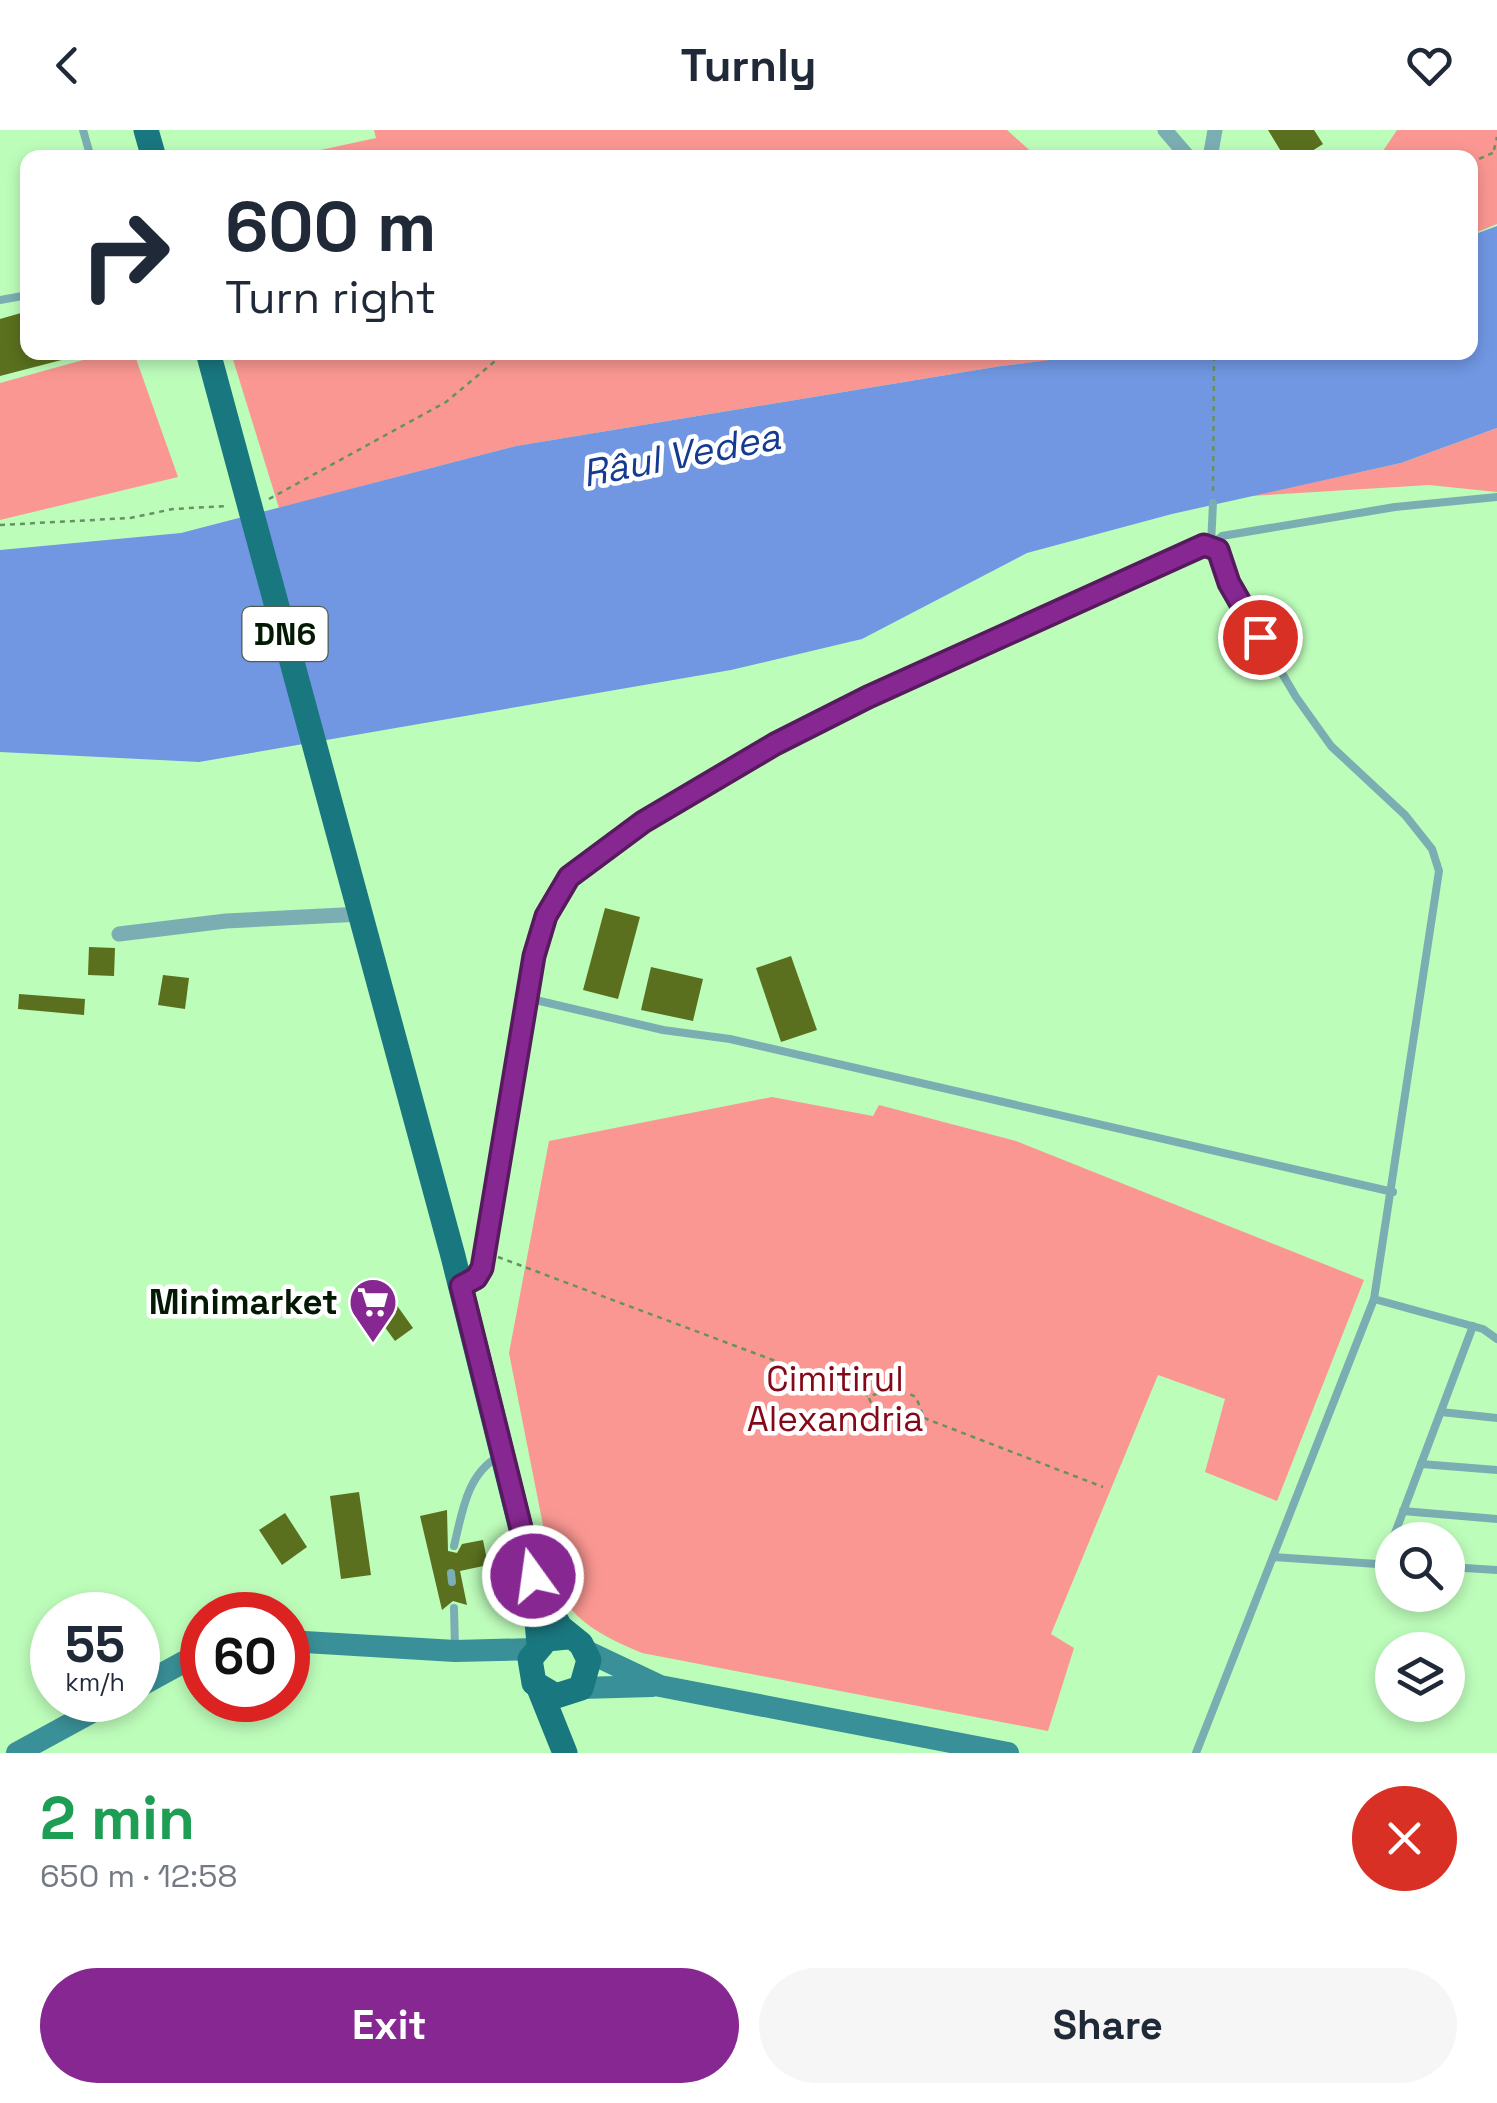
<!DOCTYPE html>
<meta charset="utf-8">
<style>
body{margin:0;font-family:"Space Grotesk",sans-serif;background:#f6f6f7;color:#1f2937;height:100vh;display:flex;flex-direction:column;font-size:38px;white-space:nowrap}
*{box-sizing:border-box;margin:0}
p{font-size:32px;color:#747a83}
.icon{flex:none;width:55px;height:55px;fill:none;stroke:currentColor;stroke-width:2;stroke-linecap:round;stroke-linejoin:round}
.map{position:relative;height:1623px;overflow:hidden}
.sheet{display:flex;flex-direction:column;background:#fff;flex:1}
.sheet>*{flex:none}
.banner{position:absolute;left:20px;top:20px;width:1458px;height:210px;border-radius:20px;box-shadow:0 5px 15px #0003;background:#fff;color:#1f2937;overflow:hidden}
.controls{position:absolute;left:1375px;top:1392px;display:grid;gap:20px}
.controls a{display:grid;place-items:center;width:90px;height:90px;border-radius:50%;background:#fff;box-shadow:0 5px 15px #0003;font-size:50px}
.speed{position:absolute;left:30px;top:1462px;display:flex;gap:20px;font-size:50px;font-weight:700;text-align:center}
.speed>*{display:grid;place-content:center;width:130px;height:130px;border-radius:50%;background:#fff;box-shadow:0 5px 15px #0003;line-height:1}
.speed small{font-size:25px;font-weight:400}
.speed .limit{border:15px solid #d22;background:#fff;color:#111}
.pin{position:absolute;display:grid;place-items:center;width:85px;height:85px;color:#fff;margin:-42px;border:5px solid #fff;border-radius:50%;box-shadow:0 2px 10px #0007}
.me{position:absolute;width:110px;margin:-55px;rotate:346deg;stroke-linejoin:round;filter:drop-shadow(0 0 8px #0008)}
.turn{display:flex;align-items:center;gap:35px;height:210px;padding:0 40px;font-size:45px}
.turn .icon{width:130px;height:130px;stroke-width:2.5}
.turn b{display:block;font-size:70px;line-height:85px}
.round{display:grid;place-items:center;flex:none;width:105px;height:105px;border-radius:52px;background:#f6f6f7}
.head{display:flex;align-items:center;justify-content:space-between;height:170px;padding:0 40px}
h1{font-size:60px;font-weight:700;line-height:75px;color:#1e9e55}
.button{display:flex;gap:20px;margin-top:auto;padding:20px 40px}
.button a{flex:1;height:115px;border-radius:60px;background:#872892;color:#fff;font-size:40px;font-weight:700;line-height:115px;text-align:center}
.button a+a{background:#f6f6f7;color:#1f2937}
header{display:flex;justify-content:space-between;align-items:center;height:130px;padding:0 40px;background:#fff;font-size:45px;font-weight:700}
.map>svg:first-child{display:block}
.green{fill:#fb9792}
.water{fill:#7197e3}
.building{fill:#5a701e}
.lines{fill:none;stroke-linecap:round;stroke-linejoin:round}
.path{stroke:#659163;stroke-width:2.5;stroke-dasharray:5 5;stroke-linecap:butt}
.lane{stroke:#7baeb3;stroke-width:8}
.street{stroke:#7baeb3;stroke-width:15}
.secondary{stroke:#3a9098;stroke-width:22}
.primary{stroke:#19777f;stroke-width:25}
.route-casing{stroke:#581a5f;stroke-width:25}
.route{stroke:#872892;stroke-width:18}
.labels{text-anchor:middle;stroke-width:9;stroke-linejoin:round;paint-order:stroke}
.shield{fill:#fff;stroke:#4f5e4f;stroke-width:2.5}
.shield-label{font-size:32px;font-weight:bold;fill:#031903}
.poi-label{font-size:35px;font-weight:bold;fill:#031903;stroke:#fff;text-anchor:end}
.park-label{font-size:35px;fill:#830919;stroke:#fff}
.water-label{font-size:38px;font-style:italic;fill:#143a92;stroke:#fff}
</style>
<header><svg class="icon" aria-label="back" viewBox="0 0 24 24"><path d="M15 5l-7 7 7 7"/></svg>Turnly<svg class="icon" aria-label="heart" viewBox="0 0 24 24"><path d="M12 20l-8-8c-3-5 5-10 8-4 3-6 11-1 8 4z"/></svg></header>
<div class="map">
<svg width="1497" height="1623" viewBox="0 0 1497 1623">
<rect width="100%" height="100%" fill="#bdfdba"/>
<g class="green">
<path d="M374,0H1007L1037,27H288L376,8Z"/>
<path d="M1397,0H1497V94L1470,105V28L1379,27Z"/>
<path d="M112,222L134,223L178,347L0,390V253Z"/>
<path d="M231,223H1113L1001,236L516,316L279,378Z"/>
<path d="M1497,298V362L1429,355L1250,366L1401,333Z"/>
<path d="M772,967L873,986L879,975L1016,1011L1364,1150L1277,1371L1205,1342L1225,1269L1158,1245L1051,1504L1074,1518L1048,1601L642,1523C604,1507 575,1493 555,1456L509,1223L549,1011Z"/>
</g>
<path class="water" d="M1497,96V298L1401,333L1172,384L1027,423L862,509L731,540L199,632L0,622V420L181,403L516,316L1001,236L1113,222H1470V106Z"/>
<g class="building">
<path d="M1268,0H1314L1323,14L1301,28H1285Z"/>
<path d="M28,181V222H73V227L0,246V189Z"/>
<path d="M605,778L640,787L618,869L583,860Z"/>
<path d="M89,817L115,818L114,846L88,845Z"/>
<path d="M791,826L817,900L781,912L756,838Z"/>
<path d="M651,837L703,849L693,891L641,880Z"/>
<path d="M163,845L189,848L185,879L158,875Z"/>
<path d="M19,864L85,869L84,885L18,879Z"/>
<path d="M391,1167L413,1198L395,1211L373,1181Z"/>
<path d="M359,1362L371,1445L341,1449L330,1366Z"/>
<path d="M447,1380L448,1421L457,1423L462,1414L483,1410L488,1435L460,1441L467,1475L453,1471L442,1480L420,1386Z"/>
<path d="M285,1383L307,1417L282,1435L259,1400Z"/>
</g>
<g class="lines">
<g class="path">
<path d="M1494,20L1497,7"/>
<path d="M1470,33L1497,21"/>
<path d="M1213,361L1214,222"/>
<path d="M269,369L446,272L506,222"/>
<path d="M0,395L130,388L173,379L227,376"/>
<path d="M498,1127L869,1266L897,1258L916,1267L924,1288"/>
<path d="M869,1268L876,1286L895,1295L924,1288L1103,1357"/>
</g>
<g class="lane">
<path d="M83,0L91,28"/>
<path d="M0,170L28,165"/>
<path d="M1211,415L1222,406L1395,377L1497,367"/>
<path d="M1211,415L1213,373"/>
<path d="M527,868L663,900L730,909L1393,1062"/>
<path d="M468,1155L476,1148L485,1123L534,826L546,786L569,747L643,692L775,614L868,567L1184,422L1211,415L1218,421L1229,453L1296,567L1331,616L1405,685L1432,719L1439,741L1374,1169L1196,1623"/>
<path d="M1374,1169L1483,1199L1497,1209"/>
<path d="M1441,1282L1497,1288"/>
<path d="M1421,1334L1497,1340"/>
<path d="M1403,1381L1497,1389"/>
<path d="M454,1416C462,1383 467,1344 498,1327"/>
<path d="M1273,1427L1392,1435"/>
<path d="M1383,1435L1473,1196"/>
<path d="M1448,1437L1497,1440"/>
<path d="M451,1443L452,1452"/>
<path d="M454,1478L455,1519"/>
</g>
<g class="street">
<path d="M1165,0L1189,28"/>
<path d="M1210,28L1215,0"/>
<path d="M119,804L226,791L362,784"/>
</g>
<g class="secondary">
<path d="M288,1511L455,1521L535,1519"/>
<path d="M586,1521L660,1556L1008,1623"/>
<path d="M138,1557L202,1522"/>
<path d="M581,1558L652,1556"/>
<path d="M17,1623L114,1570"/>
</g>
<g class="primary">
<path d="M146,0L154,28"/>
<path d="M208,222L453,1126L533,1447L539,1514"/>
<path d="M539,1460L560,1497L581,1514L589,1530L581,1558L556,1566L534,1553L530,1529L547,1509L567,1507"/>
<path d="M539,1558L565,1623"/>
</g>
</g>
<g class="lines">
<g class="route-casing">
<path id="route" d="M533,1446L461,1156L476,1148L482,1138L534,826L546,786L569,747L643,692L775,614L868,567L1204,415L1218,420L1229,453L1260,507"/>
</g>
<use href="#route" class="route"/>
</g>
<defs>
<g id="supermarket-pin" transform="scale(2.5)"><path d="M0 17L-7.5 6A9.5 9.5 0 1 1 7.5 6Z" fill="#872892" stroke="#fff"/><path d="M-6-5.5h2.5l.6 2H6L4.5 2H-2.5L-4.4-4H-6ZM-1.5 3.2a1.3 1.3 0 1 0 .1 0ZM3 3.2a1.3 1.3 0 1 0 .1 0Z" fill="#fff"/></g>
</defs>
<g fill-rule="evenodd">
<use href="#supermarket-pin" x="373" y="1172"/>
</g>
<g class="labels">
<rect class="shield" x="242.5" y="477" width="85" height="54" rx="8"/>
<g class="shield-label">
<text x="285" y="515">DN6</text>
</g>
<g class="poi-label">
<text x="338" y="1184">Minimarket</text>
</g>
<g class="park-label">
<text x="835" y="1261">Cimitirul<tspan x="835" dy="40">Alexandria</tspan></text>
</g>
<g class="water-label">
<text transform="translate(681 325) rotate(-11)" y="13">Râul Vedea</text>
</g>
</g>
</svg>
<div class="controls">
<a><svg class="icon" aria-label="search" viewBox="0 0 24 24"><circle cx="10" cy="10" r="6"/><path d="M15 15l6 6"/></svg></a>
<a><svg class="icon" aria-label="layers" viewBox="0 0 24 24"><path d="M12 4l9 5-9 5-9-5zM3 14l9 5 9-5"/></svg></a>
</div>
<div class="speed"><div>55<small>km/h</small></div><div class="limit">60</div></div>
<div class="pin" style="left:1260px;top:507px;background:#d93025"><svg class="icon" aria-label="arrive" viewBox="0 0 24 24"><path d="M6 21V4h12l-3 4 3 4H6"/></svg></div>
<svg class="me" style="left:533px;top:1446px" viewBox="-20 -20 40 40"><circle r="17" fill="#872892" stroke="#fff" stroke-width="3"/><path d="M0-11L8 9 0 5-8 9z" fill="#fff"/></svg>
<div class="banner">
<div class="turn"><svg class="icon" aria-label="right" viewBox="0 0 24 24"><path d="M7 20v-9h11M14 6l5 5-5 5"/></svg><div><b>600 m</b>Turn right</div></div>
</div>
</div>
<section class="sheet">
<div class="head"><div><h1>2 min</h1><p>650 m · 12:58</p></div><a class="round" style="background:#d93025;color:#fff"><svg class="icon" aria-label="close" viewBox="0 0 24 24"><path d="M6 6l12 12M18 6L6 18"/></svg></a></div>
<div class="button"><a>Exit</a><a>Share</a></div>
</section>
